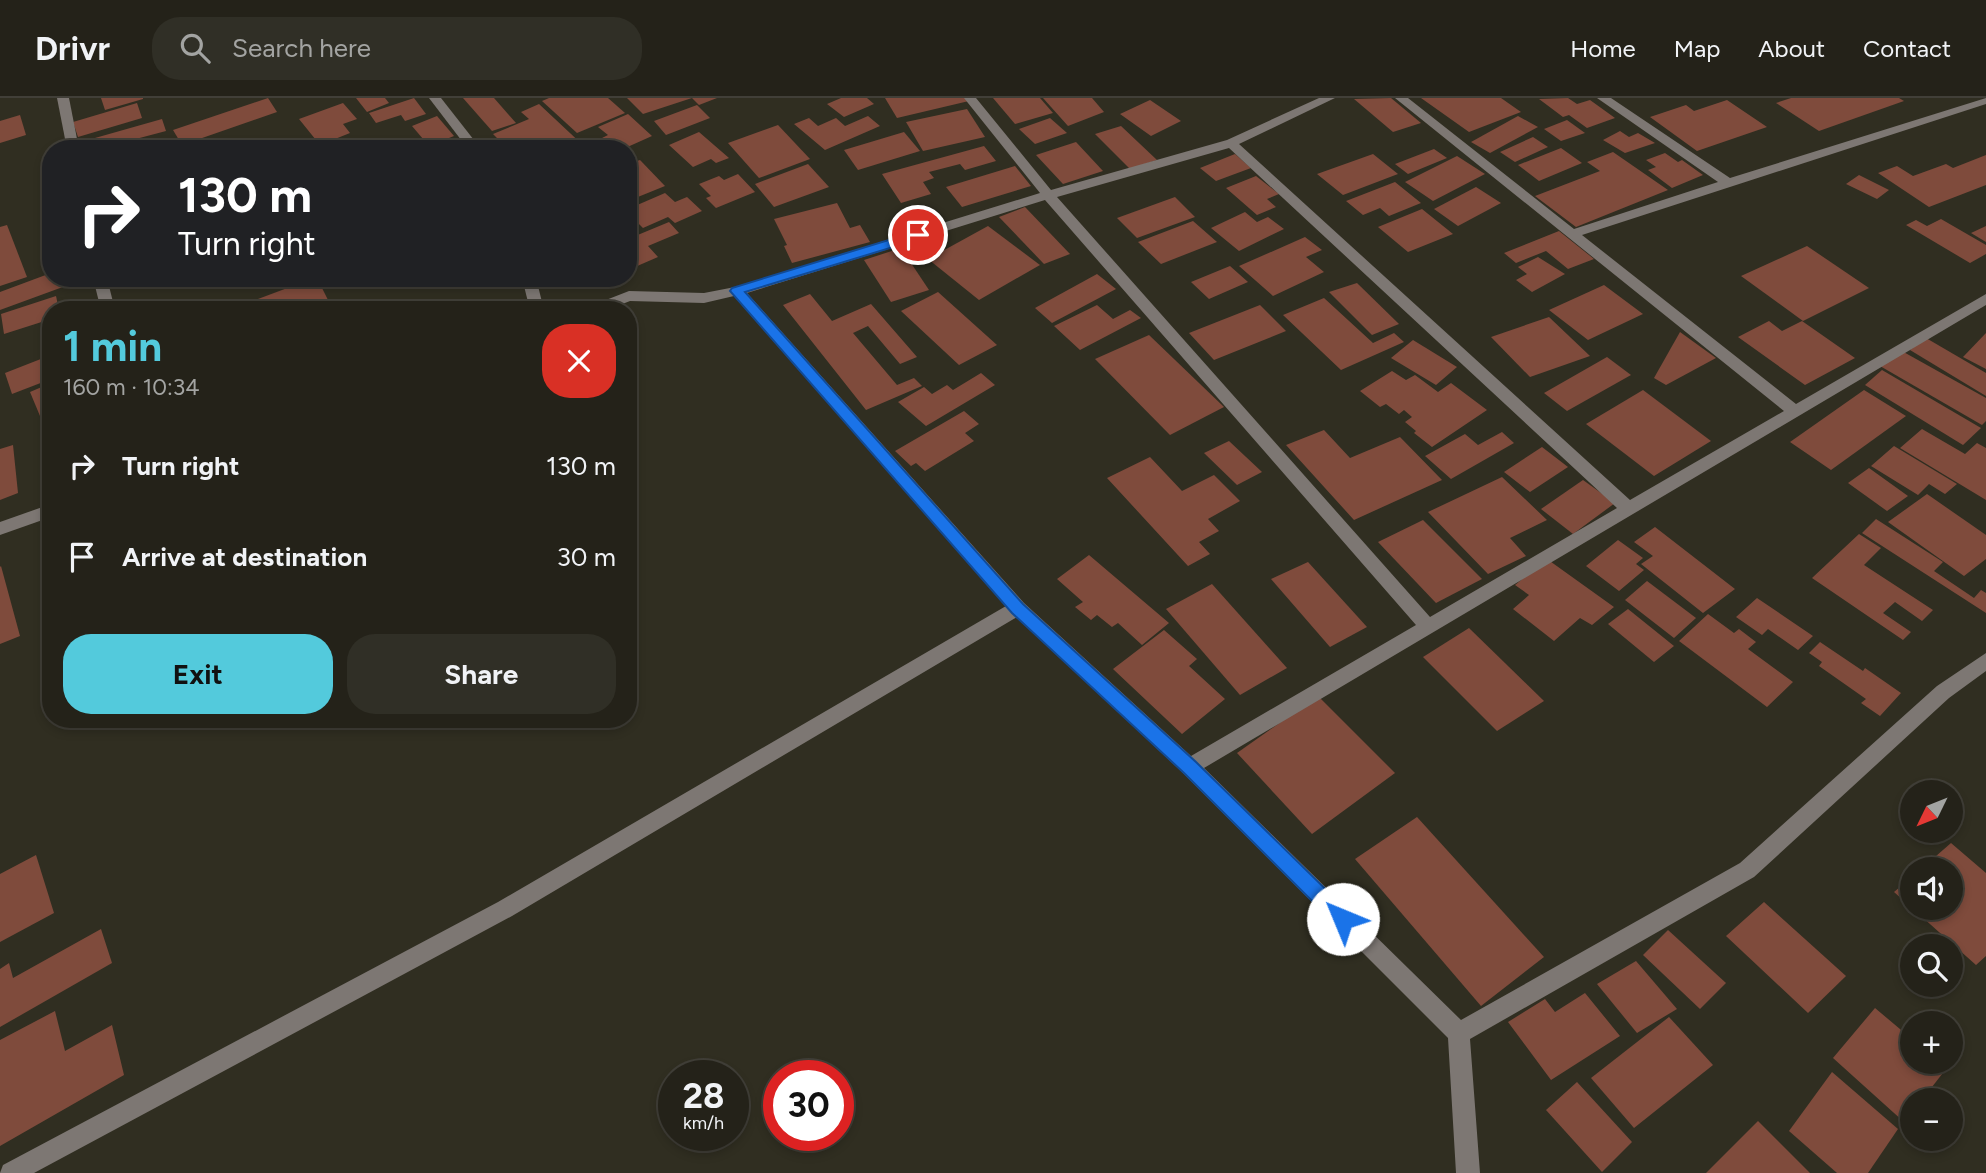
<!DOCTYPE html>
<meta charset="utf-8">
<style>
body{margin:0;font-family:Figtree,sans-serif;background:#302f26;color:#f1f3f6;height:100vh;display:flex;flex-direction:column;font-size:26px;white-space:nowrap}
*{box-sizing:border-box;margin:0}
p{font-size:23px;color:#a3a4a2}
.icon{flex:none;width:38px;height:38px;fill:none;stroke:currentColor;stroke-width:2;stroke-linecap:round;stroke-linejoin:round}
.map{position:relative;flex:1;overflow:hidden}
.side{position:absolute;left:42px;top:203px;width:595px;height:427px;display:flex;flex-direction:column;background:#242219;border-radius:28px;box-shadow:0 4px 10px #0003,0 0 0 2px #413f38}
.side>*{flex:none}
.banner{position:absolute;left:42px;top:42px;width:595px;height:147px;border-radius:28px;box-shadow:0 4px 10px #0003,0 0 0 2px #413f38;background:#202124;color:#fff;overflow:hidden}
.needle{width:46px;rotate:227deg}
.fabs{position:absolute;left:1900px;top:682px;display:grid;gap:14px}
.fabs a{display:grid;place-items:center;width:63px;height:63px;border-radius:50%;background:#242219;box-shadow:0 4px 10px #0003,0 0 0 2px #413f38;font-size:35px}
.speed{position:absolute;left:658px;top:962px;display:flex;gap:14px;font-size:35px;font-weight:700;text-align:center}
.speed>*{display:grid;place-content:center;width:91px;height:91px;border-radius:50%;background:#242219;box-shadow:0 4px 10px #0003,0 0 0 2px #413f38;line-height:1}
.speed small{font-size:18px;font-weight:400}
.speed .limit{border:10px solid #d22;background:#fff;color:#111}
.pin{position:absolute;display:grid;place-items:center;width:60px;height:60px;color:#fff;margin:-30px;border:4px solid #fff;border-radius:50%;box-shadow:0 2px 7px #0007}
.me{position:absolute;width:77px;margin:-38px;rotate:315deg;stroke-linejoin:round;filter:drop-shadow(0 0 5px #0008)}
.turn{display:flex;align-items:center;gap:24px;height:147px;padding:0 21px;font-size:32px}
.turn .icon{width:91px;height:91px;stroke-width:2.5}
.turn b{display:block;font-size:49px;line-height:60px}
.round{display:grid;place-items:center;flex:none;width:74px;height:74px;border-radius:28px;background:#302f26}
.head{display:flex;align-items:center;justify-content:space-between;height:119px;padding:0 21px}
h1{font-size:42px;font-weight:700;line-height:52px;color:#53cadc}
.action{display:flex;gap:14px;margin-top:auto;padding:14px 21px}
.action a{flex:1;height:80px;border-radius:28px;background:#53cadc;color:#111;font-size:28px;font-weight:700;line-height:80px;text-align:center}
.action a+a{background:#302f26;color:#f1f3f6}
ul{padding:0;list-style:none}
li{display:flex;align-items:center;gap:21px;height:91px;padding:0 21px}
li div{flex:1}
li b{display:block;font-size:26px}
li em{font-style:normal}
header{display:flex;align-items:center;gap:42px;box-sizing:border-box;height:98px;padding:0 35px;background:#242219;border-bottom:2px solid #413f38}
header strong{font-size:33px}
nav{display:flex;gap:38px;margin-inline-start:auto;font-size:24px}
.search{width:490px;height:63px;background:#302f26;display:flex;align-items:center;gap:18px;box-sizing:border-box;padding:0 24px;border-radius:28px;color:#a3a4a2;font-size:26px}
.map>svg:first-child{display:block}
.building{fill:#7f4b3c}
.lines{fill:none;stroke-linecap:round;stroke-linejoin:round}
.minor{fill:#7d7773;fill-rule:evenodd}
.route{fill:#1a73e8;stroke:#114b97;stroke-width:2}
</style>
<header>
<strong>Drivr</strong>
<div class="search"><svg class="icon" aria-label="search" viewBox="0 0 24 24"><circle cx="10" cy="10" r="6"/><path d="M15 15l6 6"/></svg>Search here</div>
<nav><a>Home</a><a>Map</a><a>About</a><a>Contact</a></nav>
</header>
<div class="map">
<svg width="1986" height="1075" viewBox="0 0 1986 1075">
<rect width="100%" height="100%" fill="#302e21"/>
<g class="building">
<path d="M101,0H143V1L105,12Z"/>
<path d="M268,0L277,14L182,47L173,32Z"/>
<path d="M356,0H385L389,5L367,14Z"/>
<path d="M414,0L426,16L405,23L401,17L376,25L369,15Z"/>
<path d="M463,0H494L516,25L492,33Z"/>
<path d="M549,0H608L625,15L577,35L542,3Z"/>
<path d="M627,0H717L699,7L692,0L643,16Z"/>
<path d="M841,0H867L874,6L844,19L827,6Z"/>
<path d="M885,0H967L969,3L897,20Z"/>
<path d="M993,0H1040L1053,15L1015,26Z"/>
<path d="M1043,0H1092L1104,14L1068,28Z"/>
<path d="M1391,0L1421,25L1393,34L1354,1Z"/>
<path d="M1421,0H1501L1521,14L1469,34Z"/>
<path d="M1568,0L1577,6L1590,2L1615,20L1587,30L1569,17L1563,19L1539,1Z"/>
<path d="M1791,0H1899L1904,3L1819,33L1776,5Z"/>
<path d="M1150,2L1181,23L1151,38L1120,16Z"/>
<path d="M1727,2L1767,29L1697,53L1650,19L1686,7L1694,13Z"/>
<path d="M137,5L142,20L78,39L73,24Z"/>
<path d="M343,5L357,21L343,26L350,35L320,47L299,21Z"/>
<path d="M539,6L586,50L508,51L493,36L529,21L521,14Z"/>
<path d="M697,7L710,20L666,37L654,23Z"/>
<path d="M967,11L985,39L923,53L906,24Z"/>
<path d="M628,16L652,38L623,51H602L594,44L608,37L598,29Z"/>
<path d="M20,17L26,37L0,45V23Z"/>
<path d="M437,18L454,38L429,48L412,28Z"/>
<path d="M868,18L880,28L825,52L794,26L809,20L818,28L836,20L845,28Z"/>
<path d="M1518,18L1538,29L1490,55L1471,44Z"/>
<path d="M1050,20L1067,35L1035,46L1019,31Z"/>
<path d="M162,21L166,33L98,51L95,40Z"/>
<path d="M1567,22L1585,35L1561,43L1544,31Z"/>
<path d="M778,27L810,61L759,80L728,45Z"/>
<path d="M1121,28L1157,62L1130,71L1095,36Z"/>
<path d="M1620,33L1629,39L1638,35L1655,45L1625,55L1603,42Z"/>
<path d="M699,34L729,60L716,65L711,61L693,69L669,47Z"/>
<path d="M904,34L920,53L858,72L844,52Z"/>
<path d="M1533,39L1548,49L1515,64L1500,54Z"/>
<path d="M1076,44L1103,73L1063,86L1036,57Z"/>
<path d="M984,48L996,63L965,72L960,66L929,74L934,80L923,84L931,96L901,105L882,76Z"/>
<path d="M1561,50L1582,65L1539,83L1518,67Z"/>
<path d="M1434,51L1447,60L1408,76L1395,66Z"/>
<path d="M1613,54L1668,92L1576,129L1535,98L1600,73L1587,64Z"/>
<path d="M1665,55L1678,64L1682,62L1703,77L1672,90L1648,72L1656,69L1646,62Z"/>
<path d="M1235,56L1251,70L1216,83L1200,70Z"/>
<path d="M1373,56L1398,76L1343,97L1317,76Z"/>
<path d="M1986,57V87L1929,109L1878,75L1897,68L1913,78L1946,66L1953,70Z"/>
<path d="M1457,58L1485,76L1433,103L1405,84Z"/>
<path d="M640,62L665,88L628,103V66Z"/>
<path d="M808,66L829,89L774,109L755,86Z"/>
<path d="M1015,68L1031,88L962,109L946,89Z"/>
<path d="M738,76L755,94L716,110L706,100L711,98L699,86L719,78L724,82Z"/>
<path d="M1859,77L1889,92L1877,101L1846,86Z"/>
<path d="M1256,78L1279,96L1267,101L1276,109L1257,117L1226,90Z"/>
<path d="M1395,84L1421,105L1389,118L1380,110L1363,117L1346,103Z"/>
<path d="M1476,89L1501,105L1458,128L1434,111Z"/>
<path d="M665,95L675,104L687,99L702,113L675,125L668,119L643,130L628,115V111Z"/>
<path d="M1175,99L1195,119L1137,140L1117,120Z"/>
<path d="M837,105L850,130L860,127L870,144L792,165L784,148L787,147L774,121Z"/>
<path d="M1025,109L1070,156L1044,166L999,119Z"/>
<path d="M1422,111L1453,136L1408,154L1378,129Z"/>
<path d="M1245,114L1257,124L1268,119L1284,131L1239,153L1211,130Z"/>
<path d="M1941,121L1986,147V156L1970,165L1906,127L1916,122L1927,128Z"/>
<path d="M1193,123L1217,144L1161,166L1138,144Z"/>
<path d="M669,124L679,135L648,148L658,159L628,172V154L637,151L628,141Z"/>
<path d="M7,127L27,179L0,188V129Z"/>
<path d="M988,128L1040,167L979,202L928,161Z"/>
<path d="M1986,128V144L1971,135Z"/>
<path d="M1559,133L1594,161L1568,171L1546,153L1516,165L1504,155Z"/>
<path d="M1305,139L1322,152L1306,159L1324,174L1273,198L1239,168Z"/>
<path d="M1807,148L1869,190L1803,223L1741,178Z"/>
<path d="M901,150L929,192L891,204L864,162Z"/>
<path d="M1538,159L1565,176L1532,194L1516,182L1527,176L1518,169Z"/>
<path d="M1230,168L1248,184L1209,201L1191,184Z"/>
<path d="M51,175V180H68L71,186L0,212V194Z"/>
<path d="M1097,176L1116,191L1052,225L1035,210Z"/>
<path d="M314,180H317L328,202L303,212H241L239,208Z"/>
<path d="M1357,185L1399,226L1372,237L1329,194Z"/>
<path d="M1604,187L1643,216L1588,242L1549,212Z"/>
<path d="M938,194L997,247L959,267L901,213Z"/>
<path d="M810,196L832,223L871,206L917,259L900,266L868,228L853,235L897,287L914,280L922,288L866,312L783,207Z"/>
<path d="M56,198L59,212H51V221L4,236L1,216Z"/>
<path d="M1324,200L1373,245L1394,235L1404,244L1341,272L1283,217Z"/>
<path d="M224,203L228,212H203V211Z"/>
<path d="M1097,207L1113,221L1130,212L1141,220L1080,252L1054,228Z"/>
<path d="M1260,207L1286,233L1214,262L1189,235Z"/>
<path d="M1549,219L1590,258L1530,279L1491,239Z"/>
<path d="M1769,223L1782,233L1802,223L1855,260L1805,287L1738,239Z"/>
<path d="M1680,234L1716,260L1666,287L1654,280Z"/>
<path d="M1986,235V271L1963,259Z"/>
<path d="M1149,237L1224,309L1170,337L1095,261Z"/>
<path d="M1926,240L1986,275V298L1910,252Z"/>
<path d="M1413,242L1457,269L1436,287L1391,260Z"/>
<path d="M1900,252L1986,300V323L1982,327L1880,268Z"/>
<path d="M51,257V281L12,296L5,275Z"/>
<path d="M1607,259L1631,277L1567,313L1544,295Z"/>
<path d="M1882,272L1981,330L1963,347L1865,287Z"/>
<path d="M1392,273L1406,282L1415,277L1438,294L1451,285L1487,312L1432,349L1414,335L1416,333L1405,324L1412,319L1404,312L1399,316L1386,306L1380,309L1360,293Z"/>
<path d="M981,275L995,287L926,328L898,304L924,289L932,296L947,287L953,292Z"/>
<path d="M51,285V314L40,318L30,294Z"/>
<path d="M1643,292L1711,343L1654,378L1586,326Z"/>
<path d="M1864,292L1906,318L1831,372L1790,344Z"/>
<path d="M964,313L979,326L965,335L974,343L925,373L916,365L911,368L895,353Z"/>
<path d="M1922,331L1965,356L1977,345L1986,350V402L1900,350Z"/>
<path d="M1324,332L1350,360L1400,339L1442,382L1354,422L1286,347Z"/>
<path d="M1502,334L1514,345L1451,381L1425,358L1465,336L1478,347Z"/>
<path d="M1229,343L1262,374L1237,387L1204,355Z"/>
<path d="M13,347L18,395L0,402V351Z"/>
<path d="M1894,348L1957,386L1945,396L1929,386L1918,397L1871,368Z"/>
<path d="M1542,349L1568,369L1530,394L1504,374Z"/>
<path d="M1150,359L1182,393L1214,377L1240,403L1208,421L1219,433L1199,444L1210,456L1188,468L1107,380Z"/>
<path d="M1869,370L1908,398L1887,413L1848,385Z"/>
<path d="M1502,379L1547,422L1510,440L1526,458L1488,476L1428,414Z"/>
<path d="M1583,382L1615,405L1573,436L1541,411Z"/>
<path d="M1927,396L1986,437V461L1964,478L1888,424Z"/>
<path d="M1876,421L1943,464L1934,473L1974,500L1981,492L1986,495V515L1862,435Z"/>
<path d="M1423,422L1482,481L1436,505L1378,444Z"/>
<path d="M1655,429L1735,491L1703,515L1641,466L1653,458L1634,444Z"/>
<path d="M1859,436L1881,450L1864,467L1933,512L1922,523L1895,504L1883,515L1911,534L1903,542L1812,480Z"/>
<path d="M1618,442L1643,460L1636,466L1644,472L1619,493L1586,468Z"/>
<path d="M1089,457L1169,525L1142,547L1118,525L1112,529L1097,517L1091,522L1075,509L1083,504L1057,481Z"/>
<path d="M1547,461L1614,509L1592,527L1580,520L1554,543L1513,511L1529,497L1515,487Z"/>
<path d="M1308,464L1367,529L1330,549L1271,481Z"/>
<path d="M1,468L20,538L0,546V469Z"/>
<path d="M1647,483L1696,520L1674,540L1625,502Z"/>
<path d="M1212,486L1287,570L1240,597L1166,511Z"/>
<path d="M1757,500L1813,538L1798,552L1768,531L1762,537L1736,519Z"/>
<path d="M1628,511L1674,548L1654,564L1608,526Z"/>
<path d="M1708,516L1734,535L1739,531L1756,544L1748,551L1793,584L1767,609L1679,543Z"/>
<path d="M1469,530L1544,603L1497,633L1423,559Z"/>
<path d="M1164,532L1197,561L1189,568L1225,601L1182,636L1113,571Z"/>
<path d="M1820,544L1863,573L1865,570L1901,595L1880,618L1861,605L1866,601L1819,568L1822,564L1809,555Z"/>
<path d="M1318,598L1395,675L1312,736L1237,655Z"/>
<path d="M1417,719L1544,859L1481,908L1355,761Z"/>
<path d="M1951,745L1986,775V858L1976,867L1894,794L1913,778V810H1951V772H1920Z"/>
<path d="M36,757L54,815L0,844V776Z"/>
<path d="M1764,804L1846,878L1808,915L1726,838Z"/>
<path d="M101,831L112,865L0,929V871L9,865L13,880Z"/>
<path d="M1668,832L1726,885L1700,911L1643,857Z"/>
<path d="M1636,863L1677,911L1637,935L1597,886Z"/>
<path d="M1585,895L1620,938L1551,982L1508,924L1545,901L1555,914Z"/>
<path d="M1875,910L1913,942V964H1938L1946,971L1921,1003H1913V1013L1904,1024L1833,960Z"/>
<path d="M55,913L65,953L112,927L124,977L0,1048V942Z"/>
<path d="M1669,919L1713,967L1634,1030L1591,980Z"/>
<path d="M1832,974L1898,1031L1868,1075H1837L1789,1033Z"/>
<path d="M1577,984L1632,1044L1602,1074L1546,1012Z"/>
<path d="M1758,1023L1810,1075H1706Z"/>
</g>
<g class="lines">
<g class="minor">
<path d="M57,0H69L79,51H67Z"/>
<path d="M429,0H441L481,51H468Z"/>
<path d="M964,0H976L1051,92L1227,42L1319,0H1335L1239,46L1630,402L1784,313L1395,0H1408L1574,131L1718,84L1597,0H1611L1730,80L1986,0V6L1582,137L1796,306L1986,196V207L1204,670L1461,922L1740,765L1937,588L1986,555V573L1949,600L1754,779L1470,941L1480,1075H1456L1448,940L1183,675L1017,519L512,818L34,1075H0L3,1067L498,804L1006,508L734,198L704,205L630,203L607,212H586L588,209L629,193L704,195L735,189L1040,95ZM1229,50L1617,410L1430,519L1057,99ZM1045,102L1416,527L1191,658L1024,505L747,195Z"/>
<path d="M93,180H107L115,212H101Z"/>
<path d="M522,180H536L544,212H530Z"/>
<path d="M51,406V419L0,437V424Z"/>
</g>
</g>
<path class="route" d="M918,133L924,137L923,140L745,194L1023,506L1196,664L1350,815L1353,821L1350,828L1343,830L1337,828L1184,675L1012,515L730,193L732,190Z"/>
</svg>
<div class="fabs">
<a><svg class="needle" viewBox="-14 -14 28 28"><path d="M0-13l5 13h-10z" fill="#e53935"/><path d="M0 13l5-13h-10z" fill="#a3a4a2"/></svg></a>
<a><svg class="icon" aria-label="sound" viewBox="0 0 24 24"><path d="M4 9h4l5-4v14l-5-4H4zM17 9q2 3 0 6"/></svg></a>
<a><svg class="icon" aria-label="search" viewBox="0 0 24 24"><circle cx="10" cy="10" r="6"/><path d="M15 15l6 6"/></svg></a>
<a>+</a>
<a>−</a>
</div>
<div class="speed"><div>28<small>km/h</small></div><div class="limit">30</div></div>
<div class="pin" style="left:918px;top:137px;background:#d93025"><svg class="icon" aria-label="arrive" viewBox="0 0 24 24"><path d="M6 21V4h12l-3 4 3 4H6"/></svg></div>
<svg class="me" style="left:1343px;top:821px" viewBox="-20 -20 40 40"><circle r="19" fill="#fff"/><path d="M0-13L10 11 0 6-10 11z" fill="#1a73e8"/></svg>
<div class="banner">
<div class="turn"><svg class="icon" aria-label="right" viewBox="0 0 24 24"><path d="M7 20v-9h11M14 6l5 5-5 5"/></svg><div><b>130 m</b>Turn right</div></div>
</div>
<section class="side">
<div class="head"><div><h1>1 min</h1><p>160 m · 10:34</p></div><a class="round" style="background:#d93025;color:#fff"><svg class="icon" aria-label="close" viewBox="0 0 24 24"><path d="M6 6l12 12M18 6L6 18"/></svg></a></div>
<ul>
<li><svg class="icon" aria-label="right" viewBox="0 0 24 24"><path d="M7 20v-9h11M14 6l5 5-5 5"/></svg><div><b>Turn right</b></div><em>130 m</em></li>
<li><svg class="icon" aria-label="arrive" viewBox="0 0 24 24"><path d="M6 21V4h12l-3 4 3 4H6"/></svg><div><b>Arrive at destination</b></div><em>30 m</em></li>
</ul>
<div class="action"><a>Exit</a><a>Share</a></div>
</section>
</div>
